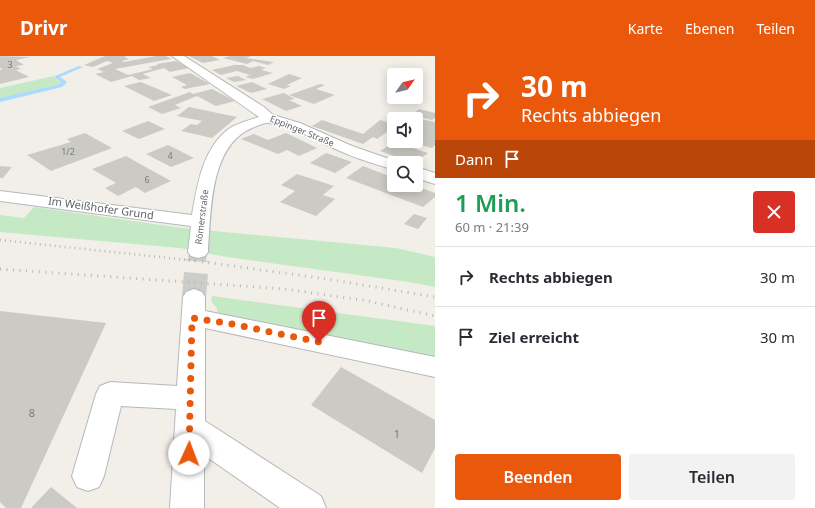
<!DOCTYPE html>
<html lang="de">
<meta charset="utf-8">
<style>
body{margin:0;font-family:"Noto Sans",sans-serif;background:#f2f2f3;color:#2b2b33;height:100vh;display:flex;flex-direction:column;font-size:15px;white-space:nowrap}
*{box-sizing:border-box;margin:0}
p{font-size:13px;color:#7c7c81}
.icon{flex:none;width:22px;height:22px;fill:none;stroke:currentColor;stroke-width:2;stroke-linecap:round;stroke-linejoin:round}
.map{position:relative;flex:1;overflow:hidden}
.sheet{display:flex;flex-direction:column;background:#fff;width:380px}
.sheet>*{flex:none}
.banner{background:#ea580c;color:#fff;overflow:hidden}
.needle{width:26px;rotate:56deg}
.tools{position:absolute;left:387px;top:12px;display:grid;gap:8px}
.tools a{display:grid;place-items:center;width:36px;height:36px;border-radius:4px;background:#fff;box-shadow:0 2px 10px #0003;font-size:20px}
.pin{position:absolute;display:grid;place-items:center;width:34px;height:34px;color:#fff;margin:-41px -17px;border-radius:50% 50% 50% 0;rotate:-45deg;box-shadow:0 0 4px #0007}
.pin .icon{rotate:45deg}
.me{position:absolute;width:44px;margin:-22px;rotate:2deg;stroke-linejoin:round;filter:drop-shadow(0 0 3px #0008)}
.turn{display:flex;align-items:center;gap:14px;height:84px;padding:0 20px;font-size:18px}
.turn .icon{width:52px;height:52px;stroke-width:2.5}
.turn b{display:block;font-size:28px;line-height:34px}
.then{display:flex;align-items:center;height:38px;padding:0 20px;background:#0003;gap:8px;font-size:15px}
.round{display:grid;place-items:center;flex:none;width:42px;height:42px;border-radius:4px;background:#f2f2f3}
.headline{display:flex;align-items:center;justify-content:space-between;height:68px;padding:0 20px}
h1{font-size:24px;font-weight:600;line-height:30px;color:#1e9e55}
.action{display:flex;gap:8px;margin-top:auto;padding:8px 20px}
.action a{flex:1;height:46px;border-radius:4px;background:#ea580c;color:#fff;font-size:16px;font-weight:600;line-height:46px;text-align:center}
.action a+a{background:#f2f2f3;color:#2b2b33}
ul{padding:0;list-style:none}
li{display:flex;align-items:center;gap:12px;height:60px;padding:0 20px;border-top:1px solid #e1e1e2}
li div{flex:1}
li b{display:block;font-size:15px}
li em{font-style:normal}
header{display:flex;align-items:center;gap:24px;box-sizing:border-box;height:56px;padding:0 20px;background:#ea580c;color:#fff}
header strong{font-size:19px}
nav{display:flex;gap:22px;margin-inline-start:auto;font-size:14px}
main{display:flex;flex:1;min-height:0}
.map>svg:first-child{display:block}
.green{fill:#c5e8c5}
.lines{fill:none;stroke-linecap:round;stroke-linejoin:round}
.stream{fill:#aadaff;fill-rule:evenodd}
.building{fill:#cccac5}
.minor-tunnel-far1{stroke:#ccccc8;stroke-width:18;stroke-dasharray:18 10;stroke-linecap:butt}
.minor-tunnel{stroke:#ccccc8;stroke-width:24;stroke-dasharray:24 12;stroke-linecap:butt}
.minor-casing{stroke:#b5b8bc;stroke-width:2}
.minor{fill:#fff;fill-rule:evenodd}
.rail-far1{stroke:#b6b7b8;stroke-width:2.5;stroke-dasharray:1 4;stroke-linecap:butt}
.rail{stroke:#b6b7b8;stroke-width:3;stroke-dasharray:1 5.5;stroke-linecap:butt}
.route{stroke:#ea580c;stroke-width:7;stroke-dasharray:0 12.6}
.labels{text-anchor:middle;stroke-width:3;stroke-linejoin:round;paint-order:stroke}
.number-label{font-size:9px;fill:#7a7d7f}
.far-street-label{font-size:9px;fill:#5f6368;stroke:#fff}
.street-label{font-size:11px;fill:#5f6368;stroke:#fff}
.near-number-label{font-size:11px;fill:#7a7d7f}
</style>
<header>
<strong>Drivr</strong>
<nav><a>Karte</a><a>Ebenen</a><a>Teilen</a></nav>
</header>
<main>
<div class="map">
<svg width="435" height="452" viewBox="0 0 435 452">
<rect width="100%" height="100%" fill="#f1efe8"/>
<g class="green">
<path d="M54,20V22L62,26L57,30L0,43V32Z"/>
<path d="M34,151L182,172L396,192L435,201V231L409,226L227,201L180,192L0,176V159L24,162Z"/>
<path d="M212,240L435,270V315L219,269L217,252L211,245Z"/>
</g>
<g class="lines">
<path class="stream" d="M79,10L83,11L60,21L67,26L62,31L0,46V42L58,29L62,26L55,22V20Z"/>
</g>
<g class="building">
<path d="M0,0L30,1L16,4L24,9L16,10L21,13L16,14L29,21L0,28V14L3,13L0,12Z"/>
<path d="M105,0H127L124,1L129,3L122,5L124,6L156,0H166L171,3L115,13L128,19L153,13L148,11L158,9L157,8L176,5L189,12L170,16L164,12L143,18L151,22L139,24L132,20L111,26L95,18L104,16L97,13L113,7L107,5L93,11L84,9Z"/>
<path d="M189,0H212L220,4L203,7Z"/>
<path d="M230,0H251L246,2L274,6L268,9L253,5L247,8L223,2Z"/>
<path d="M234,9H243L250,12L259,10L266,12L261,14L273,17L253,23L245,21L250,19L237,15L221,19L212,14Z"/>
<path d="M190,17L199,22L210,28L185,33L181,31L187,29L172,21Z"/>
<path d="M289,18L302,22L287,29L291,30L284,33L268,28Z"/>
<path d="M238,20L246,24L234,26L226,22Z"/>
<path d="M141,26L172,39L154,45L124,30Z"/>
<path d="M252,26L267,33L251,37L236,30Z"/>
<path d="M320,28L325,29L316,33L335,39L314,48L289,39Z"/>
<path d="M212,33L235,45L216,50L197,40L175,49L181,52L162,58L148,51L190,36L193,38Z"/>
<path d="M284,37L295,43L289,44L302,50L286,55L262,43Z"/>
<path d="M189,51L237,61L212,82L181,75L191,68L197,69L202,65L177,60Z"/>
<path d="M419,53L435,57V62L432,64L412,59Z"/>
<path d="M406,60L435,66V89L432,92L416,88L422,81L416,79V63H402Z"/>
<path d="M322,64L363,78L380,64L394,68V74L391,73L377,83L373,81L363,88L312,70Z"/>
<path d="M148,65L165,73L139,83L122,75Z"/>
<path d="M85,77L112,92L51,115L27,99L71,86L67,83Z"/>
<path d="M286,77L317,92L299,100L287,94L278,98L241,83L254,78L268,84Z"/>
<path d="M394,86L428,97L414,107L380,95Z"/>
<path d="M168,89L194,102L171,111L146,98Z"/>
<path d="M326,97L352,106L335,117L310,107Z"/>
<path d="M126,100L149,113L171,125L145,137L136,131L118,140L105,132L116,127L92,113Z"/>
<path d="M0,110L12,111L3,122H0Z"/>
<path d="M363,110L394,122V129H413L435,137V141L423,151L346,122Z"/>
<path d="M297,118L334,130L323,139L335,143L316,160L280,146L295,135L281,129Z"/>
<path d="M414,158L427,162L418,173L404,168Z"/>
<path d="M0,255L106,267L21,452H6L0,446Z"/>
<path d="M341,311L435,364V392L422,417L311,349Z"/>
<path d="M51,431L77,452H31Z"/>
</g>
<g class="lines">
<path class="minor-tunnel-far1" d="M197,205L198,196"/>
<path class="minor-tunnel" d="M194,241L197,204"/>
<g class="minor-casing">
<g id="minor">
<path d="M172,0H184L264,51L273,59L300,67L352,90L401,107H394V114L388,112C372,107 355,102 340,95C318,86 294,70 270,67C265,66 257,70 252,72C209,90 211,157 208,196L205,200L198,202L191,200L188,196L191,170L0,145V135L192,159C197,129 203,91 230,72C238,67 249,64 259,61Z"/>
<path d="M416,111L435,117V128L416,122Z"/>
<path d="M194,233L202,236L205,241V255L435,301V321L205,272V365L321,440L326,452H280L204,399V452H170L176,353L121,350L104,420L99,431L88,435L77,431L72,420L96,338L100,330L110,326L177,330L183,241L186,236Z"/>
</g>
</g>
<use href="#minor" class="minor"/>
<path class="rail-far1" d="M0,184L197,205"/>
<g class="rail">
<path d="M189,204L327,223L435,241"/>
<path d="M0,213L285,233L368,245L435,260"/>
</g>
</g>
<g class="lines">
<path class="route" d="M189,398L192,262L227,267L319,286"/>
</g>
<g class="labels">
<g class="number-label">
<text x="10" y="12">3</text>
<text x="68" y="99">1/2</text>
<text x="170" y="103">4</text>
<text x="147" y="127">6</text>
</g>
<g class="far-street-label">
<text transform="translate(302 75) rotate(22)" y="3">Eppinger Straße</text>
<text transform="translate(202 161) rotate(-83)" y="3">Römerstraße</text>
</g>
<g class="street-label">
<text transform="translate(101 152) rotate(8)" y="4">Im Weißhofer Grund</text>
</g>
<g class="near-number-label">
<text x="32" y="361">8</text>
<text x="397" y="382">1</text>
</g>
</g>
</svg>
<div class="tools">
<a><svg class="needle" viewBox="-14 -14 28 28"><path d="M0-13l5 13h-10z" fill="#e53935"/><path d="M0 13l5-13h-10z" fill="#7c7c81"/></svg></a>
<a><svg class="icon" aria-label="sound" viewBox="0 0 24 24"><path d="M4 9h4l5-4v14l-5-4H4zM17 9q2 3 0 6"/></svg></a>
<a><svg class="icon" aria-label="search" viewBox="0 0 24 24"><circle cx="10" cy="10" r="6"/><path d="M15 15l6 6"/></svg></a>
</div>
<div class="pin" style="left:319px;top:286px;background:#d93025"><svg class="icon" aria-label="arrive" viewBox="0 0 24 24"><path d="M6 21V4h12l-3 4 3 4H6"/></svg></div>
<svg class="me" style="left:189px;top:398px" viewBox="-20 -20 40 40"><circle r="19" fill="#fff"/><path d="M0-13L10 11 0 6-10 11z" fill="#ea580c"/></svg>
</div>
<section class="sheet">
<div class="banner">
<div class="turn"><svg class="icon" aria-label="right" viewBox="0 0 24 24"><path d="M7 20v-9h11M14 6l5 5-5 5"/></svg><div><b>30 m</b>Rechts abbiegen</div></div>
<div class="then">Dann<svg class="icon" aria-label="arrive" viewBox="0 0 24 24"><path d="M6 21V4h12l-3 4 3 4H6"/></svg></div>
</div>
<div class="headline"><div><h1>1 Min.</h1><p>60 m · 21:39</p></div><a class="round" style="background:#d93025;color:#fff"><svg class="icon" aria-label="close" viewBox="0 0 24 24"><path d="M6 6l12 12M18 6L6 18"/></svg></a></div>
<ul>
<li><svg class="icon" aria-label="right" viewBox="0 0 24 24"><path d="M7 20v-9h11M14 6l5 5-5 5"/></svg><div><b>Rechts abbiegen</b></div><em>30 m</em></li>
<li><svg class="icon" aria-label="arrive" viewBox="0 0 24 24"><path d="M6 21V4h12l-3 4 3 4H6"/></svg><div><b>Ziel erreicht</b></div><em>30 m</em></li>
</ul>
<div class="action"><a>Beenden</a><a>Teilen</a></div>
</section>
</main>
